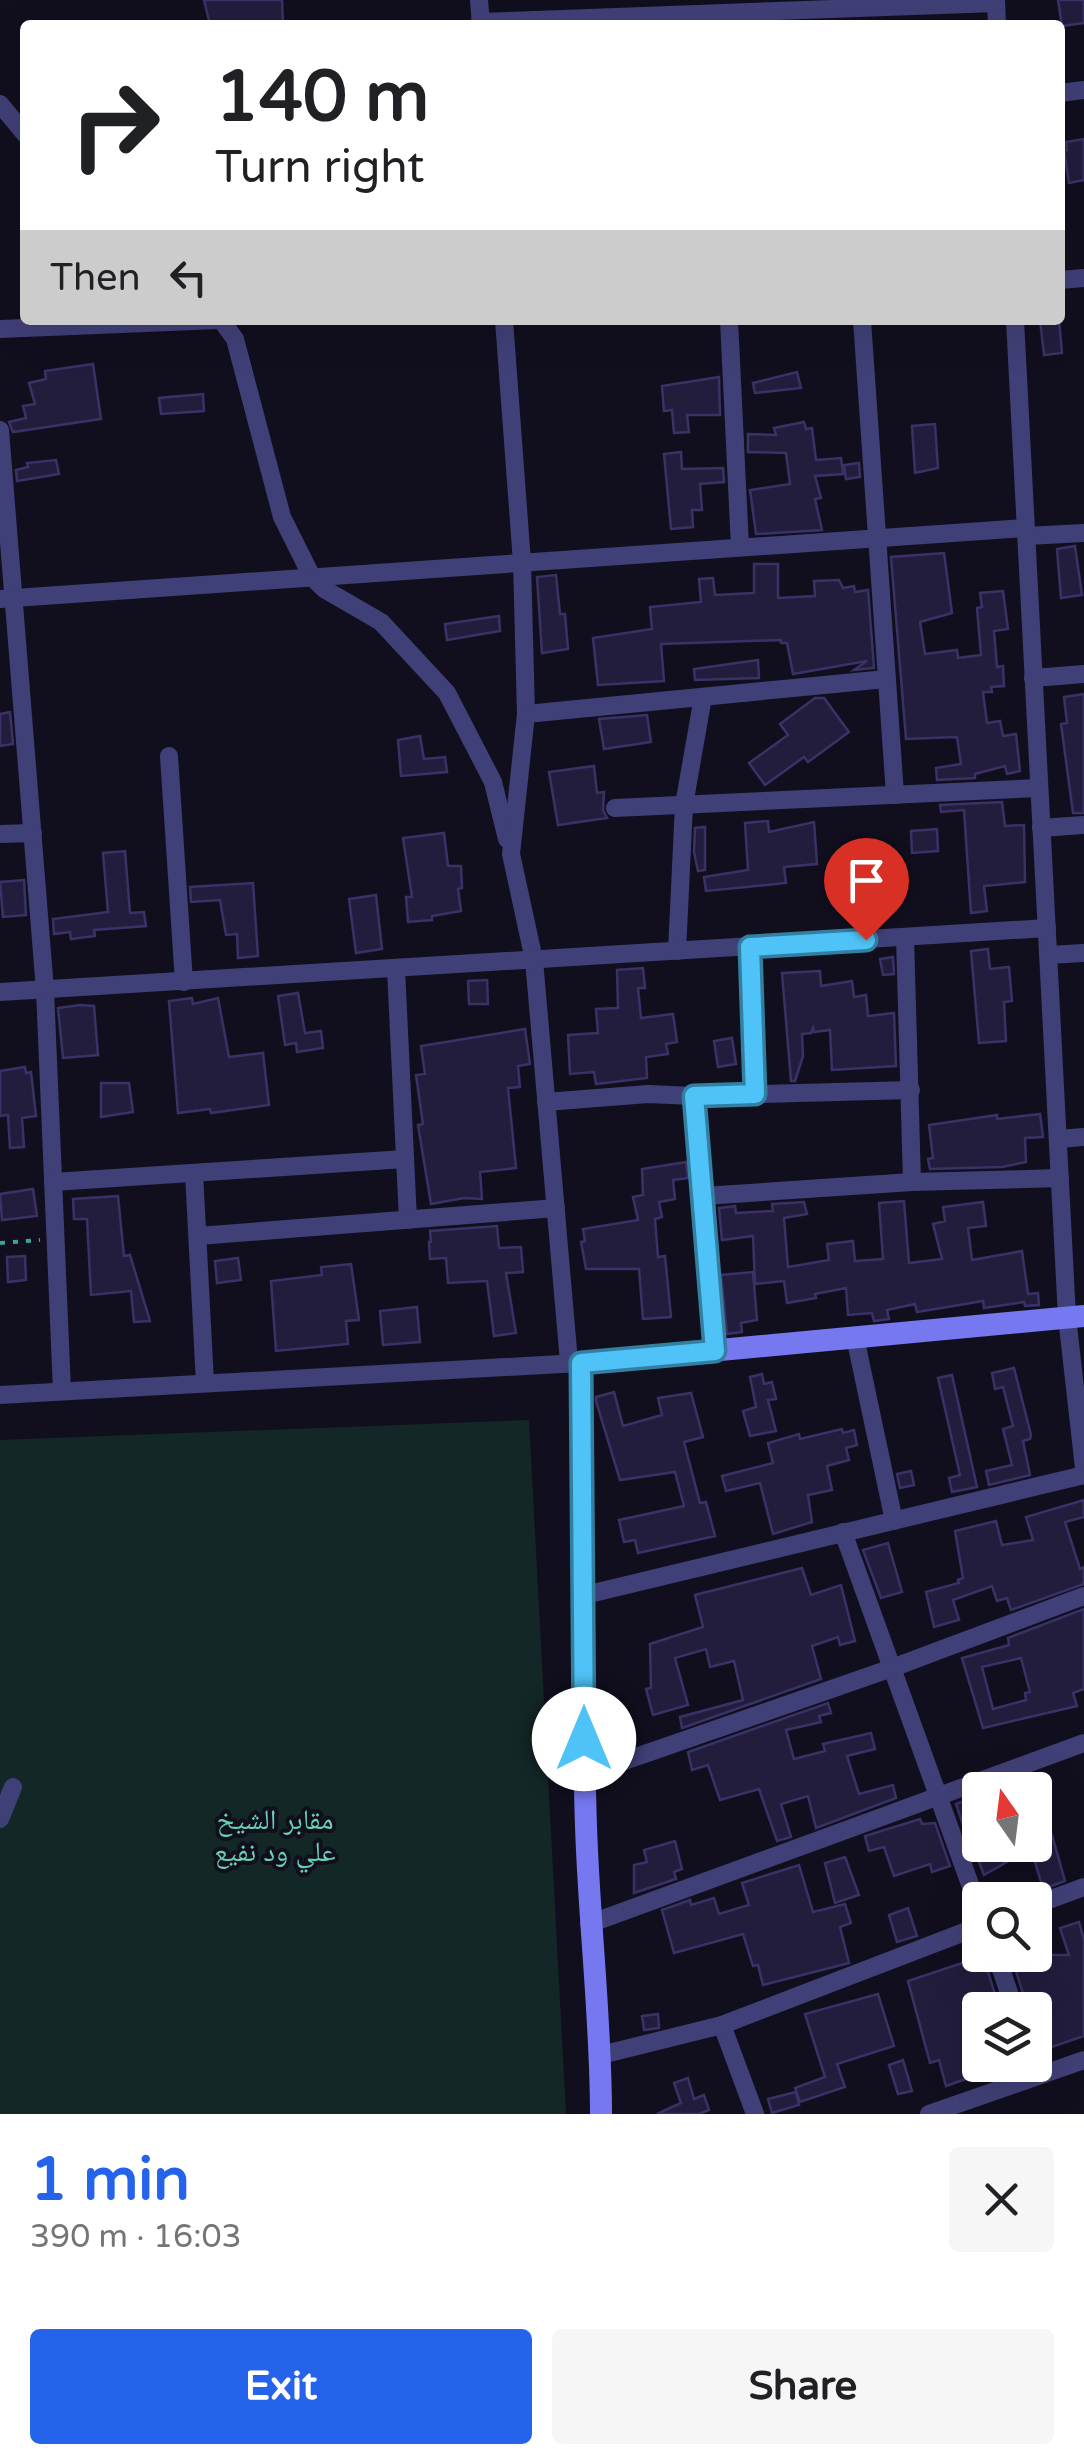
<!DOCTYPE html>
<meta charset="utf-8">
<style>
body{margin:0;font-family:"Varela Round","Noto Naskh Arabic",sans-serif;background:#f6f6f6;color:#202124;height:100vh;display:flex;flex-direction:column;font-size:38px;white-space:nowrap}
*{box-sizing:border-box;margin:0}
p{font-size:32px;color:#757577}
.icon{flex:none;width:55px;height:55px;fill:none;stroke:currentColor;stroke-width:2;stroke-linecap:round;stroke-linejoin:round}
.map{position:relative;height:2114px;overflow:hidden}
.side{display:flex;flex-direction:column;background:#fff;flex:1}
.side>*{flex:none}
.guide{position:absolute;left:20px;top:20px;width:1045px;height:305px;border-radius:10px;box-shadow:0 10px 40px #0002;background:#fff;color:#202124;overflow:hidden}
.needle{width:65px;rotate:346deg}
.buttons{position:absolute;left:962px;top:1772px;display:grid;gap:20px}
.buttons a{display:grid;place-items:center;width:90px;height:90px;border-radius:10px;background:#fff;box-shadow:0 10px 40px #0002;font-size:50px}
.pin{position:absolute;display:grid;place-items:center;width:85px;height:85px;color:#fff;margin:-102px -42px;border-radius:50% 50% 50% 0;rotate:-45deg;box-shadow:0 0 10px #0007}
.pin .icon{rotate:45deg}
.me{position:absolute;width:110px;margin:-55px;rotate:0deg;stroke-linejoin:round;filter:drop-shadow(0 0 8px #0008)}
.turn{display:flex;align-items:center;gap:35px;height:210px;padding:0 30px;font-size:45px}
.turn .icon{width:130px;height:130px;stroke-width:2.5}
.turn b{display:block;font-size:70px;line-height:85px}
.then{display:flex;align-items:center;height:95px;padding:0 30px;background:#0003;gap:20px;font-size:38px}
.round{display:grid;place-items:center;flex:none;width:105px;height:105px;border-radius:10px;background:#f6f6f6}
.headline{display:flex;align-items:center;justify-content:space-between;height:170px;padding:0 30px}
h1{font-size:60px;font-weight:800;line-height:75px;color:#2563eb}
.action{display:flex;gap:20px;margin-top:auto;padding:20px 30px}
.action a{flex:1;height:115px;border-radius:10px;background:#2563eb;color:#fff;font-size:40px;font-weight:800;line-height:115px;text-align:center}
.action a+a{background:#f6f6f6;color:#202124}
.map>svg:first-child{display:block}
.green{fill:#132726}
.building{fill:#221d3d;stroke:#3a3266;stroke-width:2.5;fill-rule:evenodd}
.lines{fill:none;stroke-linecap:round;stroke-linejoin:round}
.path{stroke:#3ca398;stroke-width:4;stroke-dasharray:5 8;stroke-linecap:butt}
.street{stroke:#404078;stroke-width:18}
.secondary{stroke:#7578ee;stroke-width:22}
.route-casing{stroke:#337fa1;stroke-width:25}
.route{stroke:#4fc3f7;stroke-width:18}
.labels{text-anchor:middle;stroke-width:8;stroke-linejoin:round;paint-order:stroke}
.park-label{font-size:28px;fill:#68d0b0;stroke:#110f1e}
</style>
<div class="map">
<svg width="1084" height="2114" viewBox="0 0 1084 2114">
<rect width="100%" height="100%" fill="#110f1e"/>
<path class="green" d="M529,1420L566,2114H0V1440Z"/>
<g class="building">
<path d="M204,0H282L283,25H210Z"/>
<path d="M1058,0H1084V23L1062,26Z"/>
<path d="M1084,139V180L1069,183L1064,150H1067L1066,142Z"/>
<path d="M1040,320H1059L1062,353L1044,355Z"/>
<path d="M93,364L101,419L13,432L9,422L26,418L23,406L35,404L29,383L46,379L45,371Z"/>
<path d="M797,372L801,388L755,393L753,383Z"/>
<path d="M719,377L720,415H687L689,432L674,433L672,410L664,411L662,386Z"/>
<path d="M203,394L204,411L161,414L159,398Z"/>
<path d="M804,422L806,429L812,428L816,460L841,458L843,474L815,476L821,498L815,499L822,530L756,534L750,490L790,484L786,453L748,452V434L776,435L774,428Z"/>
<path d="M935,424L938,468L915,473L912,426Z"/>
<path d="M681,452L682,469L723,468L724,482L700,484L702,510H692L693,527L671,529L664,454Z"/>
<path d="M56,460L59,474L17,481L16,470L28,467L27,463Z"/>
<path d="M859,463L860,477L846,479L844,465Z"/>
<path d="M1075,546L1082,595L1061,598L1057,549Z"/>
<path d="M944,553L952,613L920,622L925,654L957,650L958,658L981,655L977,608L982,607L980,593L1003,591L1008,629L994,631L997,667L1003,666L1004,686L991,687L992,692H983L987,723L1000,721L1003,736L1016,734L1020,771L1007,774L1005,766L975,774V778L937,780L936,768L961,764L957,737L906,739L891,557Z"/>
<path d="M754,564H778V598L815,596L814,581L839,580L843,588L854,586L855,592L868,590L874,668L854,670L867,661L793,674L787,643H781V640L661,644L664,681L598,685L593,638L652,629L650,607L701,602L699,579L713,578L715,595L754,593Z"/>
<path d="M556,575L560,614H565L568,649L542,653L537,577Z"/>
<path d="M499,616L500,631L447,640L445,624Z"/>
<path d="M758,660L759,678L695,680L694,669Z"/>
<path d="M1084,694V813H1073L1061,724L1067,723L1064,697Z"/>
<path d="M815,698H824L849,732L808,762L804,757L765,785L749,763L788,735L780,724Z"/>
<path d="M10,712L13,744L0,746V714Z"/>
<path d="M647,715L651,742L604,749L599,719Z"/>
<path d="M420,736L424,759L445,757L447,772L401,776L398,740Z"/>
<path d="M594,766L597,793L604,792L603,810L607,818L558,825L549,772Z"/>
<path d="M1002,802L1005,826L1024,825L1025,882L984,886L987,911L971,913L964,810L941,812L940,805Z"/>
<path d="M768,821L769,832L814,822L817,864L784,867L786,883L706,891L704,877L748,870L745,823Z"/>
<path d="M705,827V870L698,871L694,852L695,828Z"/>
<path d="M937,829L938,851L912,853L911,831Z"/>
<path d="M444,833L448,866H461L462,888L458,889L461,911L432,916V920L408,922L406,897H412L403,838Z"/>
<path d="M125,851L130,913L144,912L146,926L94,930L95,936L71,939L70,932L54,934L53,919L108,912L103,853Z"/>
<path d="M24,880L26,915L3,917L0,882Z"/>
<path d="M253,883L258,956L238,958L237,934L226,935L220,900L191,902L190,887Z"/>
<path d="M376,895L382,949L356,953L349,899Z"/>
<path d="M988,949L990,969L1009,967L1012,1001L1004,1002L1006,1041L979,1043L971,951Z"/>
<path d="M893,957L894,974L883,975L880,959Z"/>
<path d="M643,968L645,988H638L641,1018L673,1014L677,1042L666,1044L668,1054L646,1057L647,1078L596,1084L594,1072L570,1074L568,1035L598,1033L596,1009L618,1008L617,970Z"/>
<path d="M820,971L821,986L852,981L854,997L866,995L868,1016L894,1013L896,1066L832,1070L830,1030L814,1032L813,1028L811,1033L802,1034L803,1056L795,1081H791L782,973Z"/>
<path d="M487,980L488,1004H469L468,981Z"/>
<path d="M298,993L305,1033L321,1031L323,1048L297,1052L296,1043L285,1045L278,996Z"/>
<path d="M192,998L193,1004L218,998L229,1057L263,1053L269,1105L211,1113L210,1109L178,1113L169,1001Z"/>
<path d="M80,1005L94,1006L98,1055L63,1058L58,1008Z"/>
<path d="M525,1029L530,1064L518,1066L520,1087L508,1088L516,1168L480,1172L482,1199L464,1198L431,1204L418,1125L423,1124L416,1075L425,1074L421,1046Z"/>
<path d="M732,1038L736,1064L718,1067L714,1041Z"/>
<path d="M25,1067L26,1073L31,1072L36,1116L22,1118L24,1147L10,1148L8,1115L0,1116V1071Z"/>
<path d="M101,1083H129L133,1112L101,1117Z"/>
<path d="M1040,1114L1043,1137L1025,1138L1026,1162L1002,1167L930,1169L928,1159L933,1158L929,1125L997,1115V1119Z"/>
<path d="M686,1162L688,1178L673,1180L675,1199L659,1202L662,1217L655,1219L658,1257L665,1256L671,1317L643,1319L639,1269H586L581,1242L585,1241L583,1229L638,1220L633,1197L643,1195L642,1169Z"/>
<path d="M33,1189L37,1216L2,1220L0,1194Z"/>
<path d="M118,1196L124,1256L130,1255L150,1321L134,1322L131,1291L91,1295L87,1219H74L73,1199Z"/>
<path d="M904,1201L909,1263L942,1259L933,1224L945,1221L943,1207L983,1202L986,1226L968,1228L972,1260L1022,1251L1028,1294L1038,1293L1039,1305L1025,1306L1024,1302L984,1308L983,1301L917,1312L915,1304L887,1310L889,1319L874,1321L872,1313L848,1315L846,1288L815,1294L816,1298L787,1303L784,1281L755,1284L753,1236L722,1240L719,1208L735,1206L736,1213L773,1211L772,1204L804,1202L807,1214L784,1218L788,1267L829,1260L827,1244L853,1241L855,1261L883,1259L879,1203Z"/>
<path d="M497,1226L499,1248L521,1247L523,1272L506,1273L516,1333L494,1336L487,1281L448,1283L446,1258L430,1259L429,1242H431L430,1231Z"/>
<path d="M25,1256L26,1280L8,1282L7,1257Z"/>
<path d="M238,1258L241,1280L217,1283L215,1261Z"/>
<path d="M351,1264L359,1320L346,1321L348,1344L276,1351L271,1281L322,1275L321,1267Z"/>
<path d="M753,1272L757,1320L741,1323L742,1332L727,1334L721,1275Z"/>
<path d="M417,1307L420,1342L383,1345L380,1311Z"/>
<path d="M1014,1368L1031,1435L1030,1439L1023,1441L1030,1475L989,1485L986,1471L1012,1465L1003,1429L1013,1426L1003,1387L995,1389L992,1373Z"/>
<path d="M762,1374L764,1384L772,1382L776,1399L768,1400L776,1431L750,1436L743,1411L756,1407L750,1377Z"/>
<path d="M952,1375L977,1487L952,1492L949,1478L960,1475L938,1378Z"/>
<path d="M614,1392L623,1426L662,1415L658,1398L691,1393L703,1437L684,1442L700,1503L706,1502L715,1536L638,1553L635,1540L624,1542L619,1520L684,1506L675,1472L620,1480L596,1401V1397Z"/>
<path d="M842,1429L843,1433L854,1430L857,1445L846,1448L849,1460L827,1466L832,1490L808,1495L812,1522L773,1534L760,1483L726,1491L722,1476L773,1463L768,1443L799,1434L800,1439Z"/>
<path d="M911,1471L914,1485L900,1488L897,1474Z"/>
<path d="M1084,1500V1517L1065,1522L1080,1569L1084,1567V1584L1011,1610L1007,1598L997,1601L992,1586L953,1600L959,1620L934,1627L926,1592L959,1583L958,1580L963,1578L955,1531L996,1521L1002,1545L1033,1540L1026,1517Z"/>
<path d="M888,1543L902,1592L881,1598L863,1550Z"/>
<path d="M802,1568L811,1595L841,1585L855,1641L840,1645L838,1637L812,1646L821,1679L682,1728L680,1717L743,1700L734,1661L710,1667L706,1649L675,1658L688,1705L653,1715L646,1689L651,1688L650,1644L703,1627L695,1595Z"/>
<path d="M1084,1609V1689L1073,1693L1077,1706L983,1728L962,1658L1009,1645L1008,1638ZM1021,1658L1030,1692L1025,1693L1026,1700L993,1709L982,1667Z"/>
<path d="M828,1703L831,1713L819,1716L821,1722L786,1730L794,1759L825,1751L823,1744L871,1733L875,1749L847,1756L859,1794L893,1785L896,1798L816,1828L808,1796L781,1804L791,1837L777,1841L759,1789L720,1800L708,1765L692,1770L688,1752Z"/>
<path d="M980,1795V1845H1035V1841L1052,1835L1065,1881L1043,1889L1031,1848L984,1875L977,1857L974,1858L956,1804Z"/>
<path d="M920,1819L922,1824L935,1823L950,1866L932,1872L930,1864L894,1876L884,1847L869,1851L865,1836Z"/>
<path d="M675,1841L682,1869L674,1872L676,1879L634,1893V1865L647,1862L644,1850Z"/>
<path d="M845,1857L859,1895L835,1903L825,1863Z"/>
<path d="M799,1865L813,1912L845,1904L851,1923L840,1927L849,1963L763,1985L758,1965L753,1966L743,1934L674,1953L662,1910L690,1900L691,1905L714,1898L719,1914L749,1905L742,1883Z"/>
<path d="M908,1908L917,1936L897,1942L889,1915Z"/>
<path d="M1079,1922L1084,1940V2036L1046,2049L1035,2020V2010H1031L1025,2000L1011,1955H1069L1060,1928Z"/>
<path d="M983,1956L1000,2010H980V2074L946,2086L939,2060L930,2063L908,1981Z"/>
<path d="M878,1994L894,2046L837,2064L845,2087L800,2102L795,2088L825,2077L805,2014Z"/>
<path d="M658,2014L659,2028L644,2030L642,2016Z"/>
<path d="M903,2060L912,2091L898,2094L889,2065Z"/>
<path d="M688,2078L694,2099L704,2095L709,2110L699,2114H657L681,2103L674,2083Z"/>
<path d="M796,2092L799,2105L772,2113L768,2099Z"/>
</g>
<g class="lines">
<path class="path" d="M0,1243L40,1240"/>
<g class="street">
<path d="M479,0L481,25"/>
<path d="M996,0L997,25"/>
<path d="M480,22L996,3"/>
<path d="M1060,93L1084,90"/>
<path d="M0,104L25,134"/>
<path d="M1060,280L1084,278"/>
<path d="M221,320L235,339L282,517L312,577L324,589L381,622L447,693L493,782L507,839"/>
<path d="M504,320L522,562L526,714L511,854L534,960L569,1362"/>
<path d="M729,320L740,547"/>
<path d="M862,320L895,795"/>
<path d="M1015,320L1067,1317L1084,1468"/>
<path d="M0,329L218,320"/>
<path d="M0,430L45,990L62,1391"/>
<path d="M1026,536L1084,533"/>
<path d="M0,599L1025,528"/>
<path d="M1033,678L1084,674"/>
<path d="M526,714L886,679"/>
<path d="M169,756L184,982"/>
<path d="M615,808L1039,788"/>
<path d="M1041,828L1084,825"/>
<path d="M0,834L33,833"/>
<path d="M905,937L912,1182"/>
<path d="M750,947L755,1094"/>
<path d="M677,951L684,805L703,697"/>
<path d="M1048,955L1084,953"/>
<path d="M396,969L408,1220"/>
<path d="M0,992L1047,928"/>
<path d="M694,1096L911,1090"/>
<path d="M546,1102L648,1094L694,1096L715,1351"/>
<path d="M1058,1139L1084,1137"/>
<path d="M194,1173L205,1383"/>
<path d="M53,1182L405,1159"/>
<path d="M704,1196L912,1182L1060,1178"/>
<path d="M198,1236L556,1208"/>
<path d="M855,1337L894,1521"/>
<path d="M0,1395L579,1363"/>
<path d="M843,1532L980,1912"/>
<path d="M585,1595L1084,1475"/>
<path d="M584,1775L892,1668L1084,1596"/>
<path d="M0,1819L13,1787"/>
<path d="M1035,1905L1084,1887"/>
<path d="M589,1924L1084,1743"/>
<path d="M996,1955L1015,2010"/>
<path d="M722,2025L755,2114"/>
<path d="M601,2055L722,2025L980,1926"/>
<path d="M929,2114L1084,2060"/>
</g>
<path class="secondary" d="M601,2114C601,2018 589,1922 586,1826C581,1672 583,1517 581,1363L1084,1316"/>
</g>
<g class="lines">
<g class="route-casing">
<path id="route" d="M584,1739L581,1363L715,1351L694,1096L755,1094L750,947L866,940"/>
</g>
<use href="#route" class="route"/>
</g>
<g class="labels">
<g class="park-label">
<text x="275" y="1829">مقابر الشيخ<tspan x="275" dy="32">علي ود نفيع</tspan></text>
</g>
</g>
</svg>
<div class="buttons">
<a><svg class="needle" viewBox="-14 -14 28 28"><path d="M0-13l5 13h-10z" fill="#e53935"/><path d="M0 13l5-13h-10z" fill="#757577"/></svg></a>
<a><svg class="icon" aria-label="search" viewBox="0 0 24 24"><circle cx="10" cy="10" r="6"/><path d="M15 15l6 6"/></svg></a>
<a><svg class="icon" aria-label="layers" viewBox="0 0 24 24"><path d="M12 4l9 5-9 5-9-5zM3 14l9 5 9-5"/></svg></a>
</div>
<div class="pin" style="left:866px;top:940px;background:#d93025"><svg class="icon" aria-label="arrive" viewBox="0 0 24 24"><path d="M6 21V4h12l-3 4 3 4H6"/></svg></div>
<svg class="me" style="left:584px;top:1739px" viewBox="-20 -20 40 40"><circle r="19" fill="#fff"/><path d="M0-13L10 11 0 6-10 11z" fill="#4fc3f7"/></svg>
<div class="guide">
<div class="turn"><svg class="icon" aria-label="right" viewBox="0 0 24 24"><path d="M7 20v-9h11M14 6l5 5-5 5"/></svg><div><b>140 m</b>Turn right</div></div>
<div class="then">Then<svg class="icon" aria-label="left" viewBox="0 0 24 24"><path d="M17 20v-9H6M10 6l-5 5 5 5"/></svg></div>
</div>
</div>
<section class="side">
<div class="headline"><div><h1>1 min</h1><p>390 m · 16:03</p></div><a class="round"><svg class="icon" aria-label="close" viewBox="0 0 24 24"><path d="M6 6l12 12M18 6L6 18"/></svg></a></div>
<div class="action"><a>Exit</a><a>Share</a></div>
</section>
